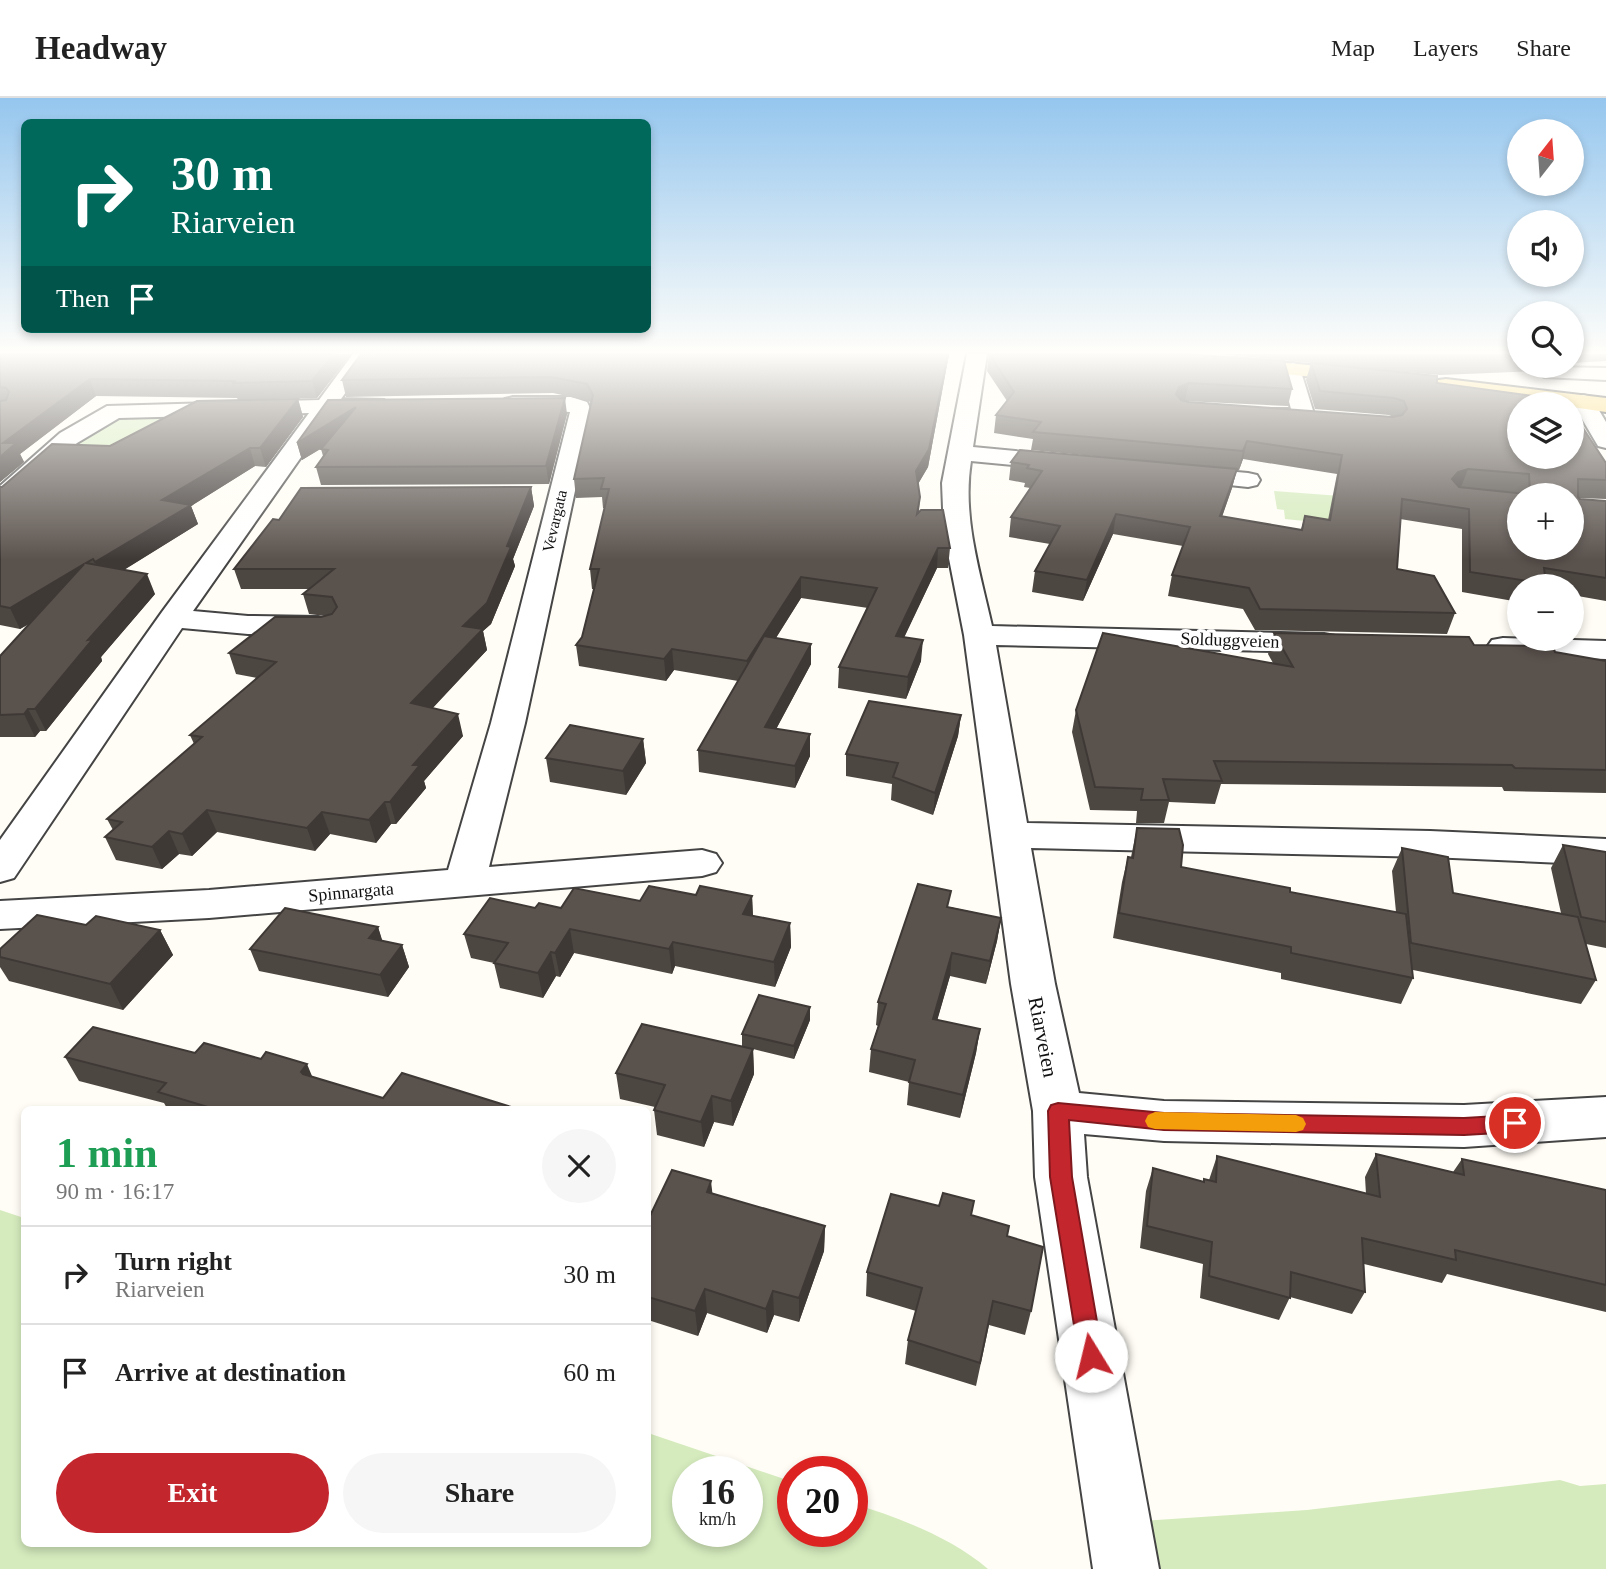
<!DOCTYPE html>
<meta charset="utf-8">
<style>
body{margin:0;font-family:Georgia,serif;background:#f6f6f6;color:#222;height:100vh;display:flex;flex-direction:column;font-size:26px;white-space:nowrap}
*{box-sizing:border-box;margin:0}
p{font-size:23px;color:#767676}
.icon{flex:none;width:38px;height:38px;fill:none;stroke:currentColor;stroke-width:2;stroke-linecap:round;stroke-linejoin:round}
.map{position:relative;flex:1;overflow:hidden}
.drawer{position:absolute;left:21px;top:1008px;width:630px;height:441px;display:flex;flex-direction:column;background:#fff;border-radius:10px;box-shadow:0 4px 10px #0003}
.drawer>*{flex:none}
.banner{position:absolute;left:21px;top:21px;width:630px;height:214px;border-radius:10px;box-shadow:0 4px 10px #0003;background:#00695c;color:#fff;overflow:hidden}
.needle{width:46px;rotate:17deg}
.tools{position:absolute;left:1507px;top:21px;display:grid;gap:14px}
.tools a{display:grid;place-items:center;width:77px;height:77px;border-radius:50%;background:#fff;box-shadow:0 4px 10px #0003;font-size:35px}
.speed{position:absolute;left:672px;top:1358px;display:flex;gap:14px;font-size:35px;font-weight:700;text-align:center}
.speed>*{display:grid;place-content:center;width:91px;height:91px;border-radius:50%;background:#fff;box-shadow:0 4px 10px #0003;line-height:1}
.speed small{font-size:18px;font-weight:400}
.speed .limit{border:10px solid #d22;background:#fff;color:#111}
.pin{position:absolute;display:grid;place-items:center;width:60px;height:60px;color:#fff;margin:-30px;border:4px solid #fff;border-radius:50%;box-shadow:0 2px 7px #0007}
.me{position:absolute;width:77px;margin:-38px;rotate:351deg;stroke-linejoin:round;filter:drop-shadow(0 0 5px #0008)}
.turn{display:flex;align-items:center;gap:24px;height:147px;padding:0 35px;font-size:32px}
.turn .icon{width:91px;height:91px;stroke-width:2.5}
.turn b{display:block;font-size:49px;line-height:60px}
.then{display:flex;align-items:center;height:66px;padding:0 35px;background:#0003;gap:14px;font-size:26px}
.round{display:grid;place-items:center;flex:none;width:74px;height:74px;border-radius:37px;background:#f6f6f6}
.head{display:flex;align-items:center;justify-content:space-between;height:119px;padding:0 35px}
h1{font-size:42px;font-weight:600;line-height:52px;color:#1e9e55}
.button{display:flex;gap:14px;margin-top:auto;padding:14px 35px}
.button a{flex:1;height:80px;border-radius:42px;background:#c4262e;color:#fff;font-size:28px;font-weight:600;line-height:80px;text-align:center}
.button a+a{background:#f6f6f6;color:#222}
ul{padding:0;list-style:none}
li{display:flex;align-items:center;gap:21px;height:98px;padding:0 35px;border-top:2px solid #e0e0e0}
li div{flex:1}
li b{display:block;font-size:26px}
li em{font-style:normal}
header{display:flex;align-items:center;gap:42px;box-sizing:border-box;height:98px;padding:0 35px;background:#fff;border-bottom:2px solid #e0e0e0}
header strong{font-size:33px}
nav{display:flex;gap:38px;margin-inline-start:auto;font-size:24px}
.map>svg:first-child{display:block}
.green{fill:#d5ebbd;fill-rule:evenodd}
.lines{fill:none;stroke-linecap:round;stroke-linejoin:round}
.minor-casing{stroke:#444;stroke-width:4}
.major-casing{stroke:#222;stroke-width:4}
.minor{fill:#fff;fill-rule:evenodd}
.major{fill:#f9d66b;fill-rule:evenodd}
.wall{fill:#4d4742}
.shaded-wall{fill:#3f3936}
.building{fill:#5a524d;stroke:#3f3936;stroke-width:2;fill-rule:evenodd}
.route{fill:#c4262e;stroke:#7f191e;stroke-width:2}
.slow{fill:#f59e0b}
.labels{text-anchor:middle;stroke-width:7;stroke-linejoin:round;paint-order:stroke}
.far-street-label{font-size:16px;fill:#111;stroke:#fff}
.street-label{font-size:18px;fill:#111;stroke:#fff}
.near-street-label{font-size:21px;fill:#111;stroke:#fff}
</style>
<header>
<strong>Headway</strong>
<nav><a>Map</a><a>Layers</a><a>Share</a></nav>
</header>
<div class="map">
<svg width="1606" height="1471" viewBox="0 0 1606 1471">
<rect width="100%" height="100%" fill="#fffdf5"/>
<g class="green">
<path d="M186,314L142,348L73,347L124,317Z"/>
<path d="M1274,393L1354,399L1364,429L1285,421L1284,412L1277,411Z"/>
<path d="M0,1112L24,1120V1446H648V1335L793,1384V1433H852V1405C899,1420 951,1439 988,1471H0ZM688,1374H747V1433H688Z"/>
<path d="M1560,1382L1580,1388L1606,1386V1471H1152L1142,1423L1307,1412Z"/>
</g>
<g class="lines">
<g class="minor-casing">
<g id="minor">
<path d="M353,256H373L341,301L384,302L387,307L384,312L332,315L193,513L248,518L318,519L329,522L333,528L329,534L318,537L248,536L182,530L14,780L0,784V742L162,514L309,315L119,320L77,345L9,406L0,409V388L60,335L107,308L319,302Z"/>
<path d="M967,256H987L973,349L1066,358L1075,360L1078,365L1075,370L1066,372L971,363C962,419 980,474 992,528L1324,536L1335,538L1340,545L1335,552L1324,554L996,547L1027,725L1430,733L1606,741V767L1430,759L1031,750L1055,886L1079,995L1164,1003L1464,1007L1606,999V1039L1464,1049L1164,1043L1084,1036L1087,1079L1159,1471H1093L1035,1079L1033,1013L1011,886L964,537L944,435L942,385Z"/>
<path d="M1293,265L1300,267L1303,271L1302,277L1315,319L1312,324L1304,326L1251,321L1248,316L1251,311H1291L1282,277L1286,267Z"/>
<path d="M1551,269L1606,270V282L1544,279L1541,275L1544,271Z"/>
<path d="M1583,297L1591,299L1606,324V350L1598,348L1572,304L1575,299Z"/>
<path d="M513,299H571L587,304L592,314L525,625L489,769L702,752L716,756L722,765L716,774L702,778L209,820L0,831V803L209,792L448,772L491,625L570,314L505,311L502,306L505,301Z"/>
<path d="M1181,369L1248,375L1257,377L1260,382L1257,387L1248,389L1172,381L1169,376L1172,371Z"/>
<path d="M1503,540L1606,543V561L1503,558L1492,556L1487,549L1492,542Z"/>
</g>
</g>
<g class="major-casing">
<g id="major">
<path d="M1234,260L1362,272L1369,274L1372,278L1369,282L1362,284L1227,270L1224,266L1227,262Z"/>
<path d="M1446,281L1606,300V314L1572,309V306H1548L1438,292L1435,287L1438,282Z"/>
</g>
</g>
<use href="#minor" class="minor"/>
<use href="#major" class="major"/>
</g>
<g class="wall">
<path d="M0,256H351L317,300L238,302L237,300L96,298L20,356L24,364L0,384Z"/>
<path d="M361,256H949L928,369L918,386L920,399L919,413L950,450L948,470H937L904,539L921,563L906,601L838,590L839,569L868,510L801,500L776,540L811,566L776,631L810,658L795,690L699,674L698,652L738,583L674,572L666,583L579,568L576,547L582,539L594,491H592L590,471L605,410H603L602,399L576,400L574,381L591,306L589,303L553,295L346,299L342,282Z"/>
<path d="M989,256L1292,291L1288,308L1184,303L1189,304L1393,319L1389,317L1315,311L1306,282L1311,265L1217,256H1519V268H1546L1539,273L1440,277L1334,268L1437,285L1519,306L1606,365V401L1579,400L1580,401L1606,403V503L1572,497V488H1519V504L1462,494V431L1400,421L1397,471L1455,515L1447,536L1255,532L1243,511L1168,498L1172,477L1183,448L1113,436L1083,503L1032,494L1035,473L1050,446L1009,439L1011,419L1030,390L1024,389L1025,385L1009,382L1011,364L1237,371L1232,390L1222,419L1301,432L1305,418L1328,422L1337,376L1243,361L1239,372L1031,352L1033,341L994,335L996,317L1007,303L987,273Z"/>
<path d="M1572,256H1606V263L1572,265Z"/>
<path d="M298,301L303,319L266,369L255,368L191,408L198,426L124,472L155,496L101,559L102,563L46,633H40L35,639H0V558L31,525L20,531L0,527V389L110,348Z"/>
<path d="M567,316L549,386L321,387L316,369L323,358L321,351L324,349L302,362L297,345Z"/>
<path d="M531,389L534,408L513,461L515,468L491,526L483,533L487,552L432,610L463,638L424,683L426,690L396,726H391L376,745L330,736L315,753L217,734L192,758L179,756L162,771L116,762L105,739L113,732L107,721L194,646L190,637L257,580L236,576L229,555L325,518L309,516L303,496L309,491H241L234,471L279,422Z"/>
<path d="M1274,535L1474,547L1555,554L1606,563V695L1504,693L1502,689L1221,686L1215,706L1169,704L1164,725H1136L1137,713L1090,712L1072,634L1076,612L1273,565L1268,556Z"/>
<path d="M961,617L958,638L933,717L891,702L892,686L846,678V656Z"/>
<path d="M643,641L646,665L626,697L550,684L546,660Z"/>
<path d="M1137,730L1181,769L1290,794L1396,814L1392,773L1402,750L1453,795L1561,815L1551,770L1563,747L1606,754V850L1586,846L1596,882L1581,906L1413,872V880L1401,906L1281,881V875L1113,840L1122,784L1128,759H1131Z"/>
<path d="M696,797L752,798L753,818L790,825L791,849L775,889L675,868L672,876L574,855L560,879L556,878L543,900L500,890L494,865L471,860L464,836L535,810H561Z"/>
<path d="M950,809L1001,820L997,843L986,886L950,878L937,922L980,931L976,955L960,1020L907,1007L909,984L869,974L871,951L878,928L876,927L878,904Z"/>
<path d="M86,827L160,832L173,857L123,912L9,883L0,869V851Z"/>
<path d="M378,829L382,843L402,847L409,869L388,899L259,873L250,851Z"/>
<path d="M810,922L794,961L753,951L754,976L733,1028L714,1024L704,1049L657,1037L654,1012L655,1009L620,1001L616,975L742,948V936Z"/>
<path d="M195,955L313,979L383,1000L521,1012H168L164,1005L79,983L65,959Z"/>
<path d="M1376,1056L1453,1074L1462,1061L1606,1092V1214L1447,1176L1442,1185L1364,1166L1365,1194L1352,1216L1290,1199L1279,1222L1200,1200L1203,1166L1140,1150L1146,1093L1153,1070L1203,1084L1204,1081L1209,1082L1217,1058L1366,1096L1365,1079Z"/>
<path d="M712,1096L825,1128L824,1153L799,1224L774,1217L767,1235L707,1215L698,1238L648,1222V1122Z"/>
<path d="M972,1117L1007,1138L1031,1213L1025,1237L989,1227L976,1288L905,1266L908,1242L916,1213L866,1198L867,1174Z"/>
</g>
<g class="shaded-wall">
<path d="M334,256H351L317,300L312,283Z"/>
<path d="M948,256H949L928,369L915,391L916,373Z"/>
<path d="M90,281L96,298L20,356L24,364L0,384V359L3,345Z"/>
<path d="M1189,285L1185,302L1176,306V296L1179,289Z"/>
<path d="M565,300L567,316L549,386L546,368Z"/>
<path d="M298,301L303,319L266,369L260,350Z"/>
<path d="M356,309L360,326L302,362L297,345Z"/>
<path d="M1247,343L1243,361L1239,372L1243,353Z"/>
<path d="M250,350L255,368L191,408L198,426L104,484L95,464L162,402Z"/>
<path d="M1237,371L1232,390L1215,438L1220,418Z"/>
<path d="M1468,371L1461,389L1451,393L1452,381L1458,374Z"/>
<path d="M531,389L534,408L513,461L515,468L491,526L483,533L487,552L417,627L411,605L463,528L507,448Z"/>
<path d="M1116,416L1113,436L1083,503L1087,482Z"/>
<path d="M938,450L937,470L895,559L896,538Z"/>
<path d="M84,466L93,487L20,531L10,510Z"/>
<path d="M147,476L155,496L101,559L102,563L46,633L35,611L88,542Z"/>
<path d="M801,479V500L748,584L747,563Z"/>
<path d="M923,542L921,563L906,601L908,579Z"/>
<path d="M811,546V566L766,650L765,629Z"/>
<path d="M672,551L674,572L666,583L664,561Z"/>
<path d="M28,611L40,633L35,639L24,616Z"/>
<path d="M458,616L463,638L424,683L426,690L396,726L390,704L413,667Z"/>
<path d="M961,617L958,638L933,717L935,695Z"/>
<path d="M810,636V658L795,690V668Z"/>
<path d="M643,641L646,665L626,697L623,673Z"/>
<path d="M385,704L391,726L376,745L369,722Z"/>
<path d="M207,712L217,734L192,758L182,736Z"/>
<path d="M322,714L330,736L315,753L307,730Z"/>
<path d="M169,733L179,756L162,771L152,749Z"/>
<path d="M752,798L753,822L743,816Z"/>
<path d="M1001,820L997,843L986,886L990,863Z"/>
<path d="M790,825L791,849L775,889L774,864Z"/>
<path d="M378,829L385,851L369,840Z"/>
<path d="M570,831L574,855L560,879L555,855Z"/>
<path d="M160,832L173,857L123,912L110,886Z"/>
<path d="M673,844L675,868L672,876L669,851Z"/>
<path d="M402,847L409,869L388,899L380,877Z"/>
<path d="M551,854L556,878L543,900L538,875Z"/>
<path d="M952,855L950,878L931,944L933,921Z"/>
<path d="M810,909V922L794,961V948Z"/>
<path d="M980,931L976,955L960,1020L963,997Z"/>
<path d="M753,951L754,976L733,1028L731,1003Z"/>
<path d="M307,966L317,990L301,974Z"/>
<path d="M712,998L714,1024L704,1049L701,1024Z"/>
<path d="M711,1083L714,1109L707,1094Z"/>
<path d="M825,1128L824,1153L799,1224V1200Z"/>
<path d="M705,1191L707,1215L698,1238L695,1213Z"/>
<path d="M773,1193L774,1217L767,1235L766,1211Z"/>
</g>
<g class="building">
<path d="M0,256H334L312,283L232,285L236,283L90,281L3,345H16L0,359V303L6,302L9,294L6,290L0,289Z"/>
<path d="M361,256H948L929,351L916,373L920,399L917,416L921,412H943L950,450H938L896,538L923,542L908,579L839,569L877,490L801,479L747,563L672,551L664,561L576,547L582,539L599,471H590L609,391H601L604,380L574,381L593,297L587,286L551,279L342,282Z"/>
<path d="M989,256H1185L1284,263L1292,291L1189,285L1179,289L1176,296L1181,302L1189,304L1393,319L1402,317L1407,311L1404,303L1394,300L1320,293L1311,265L1437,278V285L1563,302V306H1519V359H1572V318H1575L1606,365V382L1578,381V399L1580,401L1606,403V480L1544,470L1546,486L1470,474L1469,411L1402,401L1397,471L1434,478L1455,515L1260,511L1249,490L1172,477L1190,429L1116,416L1087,482L1035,473L1060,428L1011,419L1042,373L1027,370L1029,367L1011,364L1020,352L1237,371L1220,418L1302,432L1305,418L1330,422L1342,357L1247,343L1243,353L1033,334L1041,324L996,317L1014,294ZM1468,371L1529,376L1530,394L1527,396L1459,389L1452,381L1458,374ZM1519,397H1572V450H1519Z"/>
<path d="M565,300L546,368L316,369L328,352L321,351L356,309L297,345L328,302Z"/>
<path d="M298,301L260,350H250L162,402L191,407L95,464L93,461L86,465L147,476L88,542L93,541L35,611H28L24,616L0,617V558L84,466L10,510L0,508V389H2L52,346L110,348L197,303Z"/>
<path d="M531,389L507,448L511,449L487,505L463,528L483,531L411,605L458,616L413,667H420L390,704H385L369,722L322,714L307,730L207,712L182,736L169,733L152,749L105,739L122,724L107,721L202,639L190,637L276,564L229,555L275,519H321L332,516L337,509L332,499L303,496L334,471H234L273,421L279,422L301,390Z"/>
<path d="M1103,535L1293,569L1274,535L1469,539L1474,547L1553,548L1555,554L1606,563V672L1515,670L1512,667L1214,663L1222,683L1163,681L1169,702H1141L1143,691L1095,689L1076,612Z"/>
<path d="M764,538L811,546L765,629L810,636L795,668L698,652Z"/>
<path d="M869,603L961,617L935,695L893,679L898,665L846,656Z"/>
<path d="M570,627L643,641L623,673L546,660Z"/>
<path d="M1137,730L1179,731L1183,747L1181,769L1290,790V794L1406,816L1413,880L1291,855V849L1119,815L1128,759L1133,760Z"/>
<path d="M1563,747L1606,754V824L1581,819Z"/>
<path d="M1402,750L1448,759L1453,795L1578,819L1596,882L1411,845Z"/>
<path d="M918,786L951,793L947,809L1001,820L990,863L952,855L933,921L980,931L963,997L909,984L915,962L871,951L886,906L878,904Z"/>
<path d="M649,788L696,797L700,788L752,798L743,816L790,825L774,864L673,844L669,851L570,831L555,855L551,854L538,875L494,865L508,845L464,836L490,800L535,810L539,805L561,810L574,790L640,803Z"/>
<path d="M285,810L378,829L369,840L402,847L380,877L250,851Z"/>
<path d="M37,817L86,827L96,818L160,832L110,886L0,859V851Z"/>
<path d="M759,897L810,909L794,948L742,936Z"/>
<path d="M642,926L753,951L731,1003L712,998L701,1024L654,1012L665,987L616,975Z"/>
<path d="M93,929L195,955L204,945L261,961L266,954L307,966L301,974L303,976L383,1000L402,975L521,1012H206L208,1009L158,994L166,985L65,959Z"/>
<path d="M1376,1056L1464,1077L1462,1061L1606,1092V1187L1455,1152L1456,1162L1362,1140L1365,1194L1291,1174L1290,1200L1209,1178L1212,1144L1147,1128L1153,1070L1204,1084V1081L1216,1084L1217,1058L1380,1099Z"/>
<path d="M672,1072L711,1083L707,1094L825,1128L799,1200L773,1193L766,1211L705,1191L695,1213L648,1199V1122Z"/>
<path d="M943,1095L974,1103L971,1117L1009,1128L1007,1138L1043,1149L1031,1213L993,1203L980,1265L908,1242L922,1190L867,1174L891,1096L939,1108Z"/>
</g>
<linearGradient id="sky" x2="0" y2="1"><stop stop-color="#95c6ee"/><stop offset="0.55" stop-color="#fffefa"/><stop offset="1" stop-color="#fffefa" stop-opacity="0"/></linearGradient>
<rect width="1606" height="462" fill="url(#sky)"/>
<path class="route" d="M1058,1005L1164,1015L1464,1020L1515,1017L1522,1019L1525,1025L1522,1031L1515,1034L1464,1037L1164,1032L1069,1022L1072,1079L1103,1258L1099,1267L1091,1270L1082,1267L1079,1258L1050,1079L1048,1013L1051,1007Z"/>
<path class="slow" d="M1155,1014L1296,1017L1303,1020L1306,1026L1303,1032L1296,1034L1155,1031L1148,1029L1145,1023L1148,1017Z"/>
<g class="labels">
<g class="far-street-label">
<text transform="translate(554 423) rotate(-77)" y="6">Vevargata</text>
</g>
<g class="street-label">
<text transform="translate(1230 542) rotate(2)" y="6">Solduggveien</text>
<text transform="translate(351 794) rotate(-5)" y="6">Spinnargata</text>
</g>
<g class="near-street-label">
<text transform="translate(1043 939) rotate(79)" y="7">Riarveien</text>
</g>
</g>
</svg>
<div class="tools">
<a><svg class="needle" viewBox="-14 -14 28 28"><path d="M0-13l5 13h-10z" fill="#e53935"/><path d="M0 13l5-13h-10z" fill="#767676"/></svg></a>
<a><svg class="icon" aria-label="sound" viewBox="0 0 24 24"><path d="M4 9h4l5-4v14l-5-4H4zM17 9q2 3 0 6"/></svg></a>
<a><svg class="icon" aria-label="search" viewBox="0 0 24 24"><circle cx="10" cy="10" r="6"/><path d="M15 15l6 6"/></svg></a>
<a><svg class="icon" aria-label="layers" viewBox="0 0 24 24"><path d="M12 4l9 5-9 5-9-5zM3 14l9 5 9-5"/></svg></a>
<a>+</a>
<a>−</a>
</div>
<div class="speed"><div>16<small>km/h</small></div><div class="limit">20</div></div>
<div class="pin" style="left:1515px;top:1025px;background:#d93025"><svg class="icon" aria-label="arrive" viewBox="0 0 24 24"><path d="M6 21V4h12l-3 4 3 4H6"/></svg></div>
<svg class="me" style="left:1091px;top:1258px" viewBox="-20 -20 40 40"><circle r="19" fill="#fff"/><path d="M0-13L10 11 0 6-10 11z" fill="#c4262e"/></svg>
<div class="banner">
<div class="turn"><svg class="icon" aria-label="right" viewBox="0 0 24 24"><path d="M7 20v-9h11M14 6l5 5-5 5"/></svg><div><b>30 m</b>Riarveien</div></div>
<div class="then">Then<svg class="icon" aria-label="arrive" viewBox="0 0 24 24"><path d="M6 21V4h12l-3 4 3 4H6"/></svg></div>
</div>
<section class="drawer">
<div class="head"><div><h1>1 min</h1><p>90 m · 16:17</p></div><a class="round"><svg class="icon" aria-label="close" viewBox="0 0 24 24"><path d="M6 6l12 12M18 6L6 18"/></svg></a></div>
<ul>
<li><svg class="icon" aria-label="right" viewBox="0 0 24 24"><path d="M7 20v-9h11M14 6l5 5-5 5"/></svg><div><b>Turn right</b><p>Riarveien</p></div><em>30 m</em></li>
<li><svg class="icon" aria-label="arrive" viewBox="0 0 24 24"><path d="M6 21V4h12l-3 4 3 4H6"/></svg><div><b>Arrive at destination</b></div><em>60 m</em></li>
</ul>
<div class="button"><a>Exit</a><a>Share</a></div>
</section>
</div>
